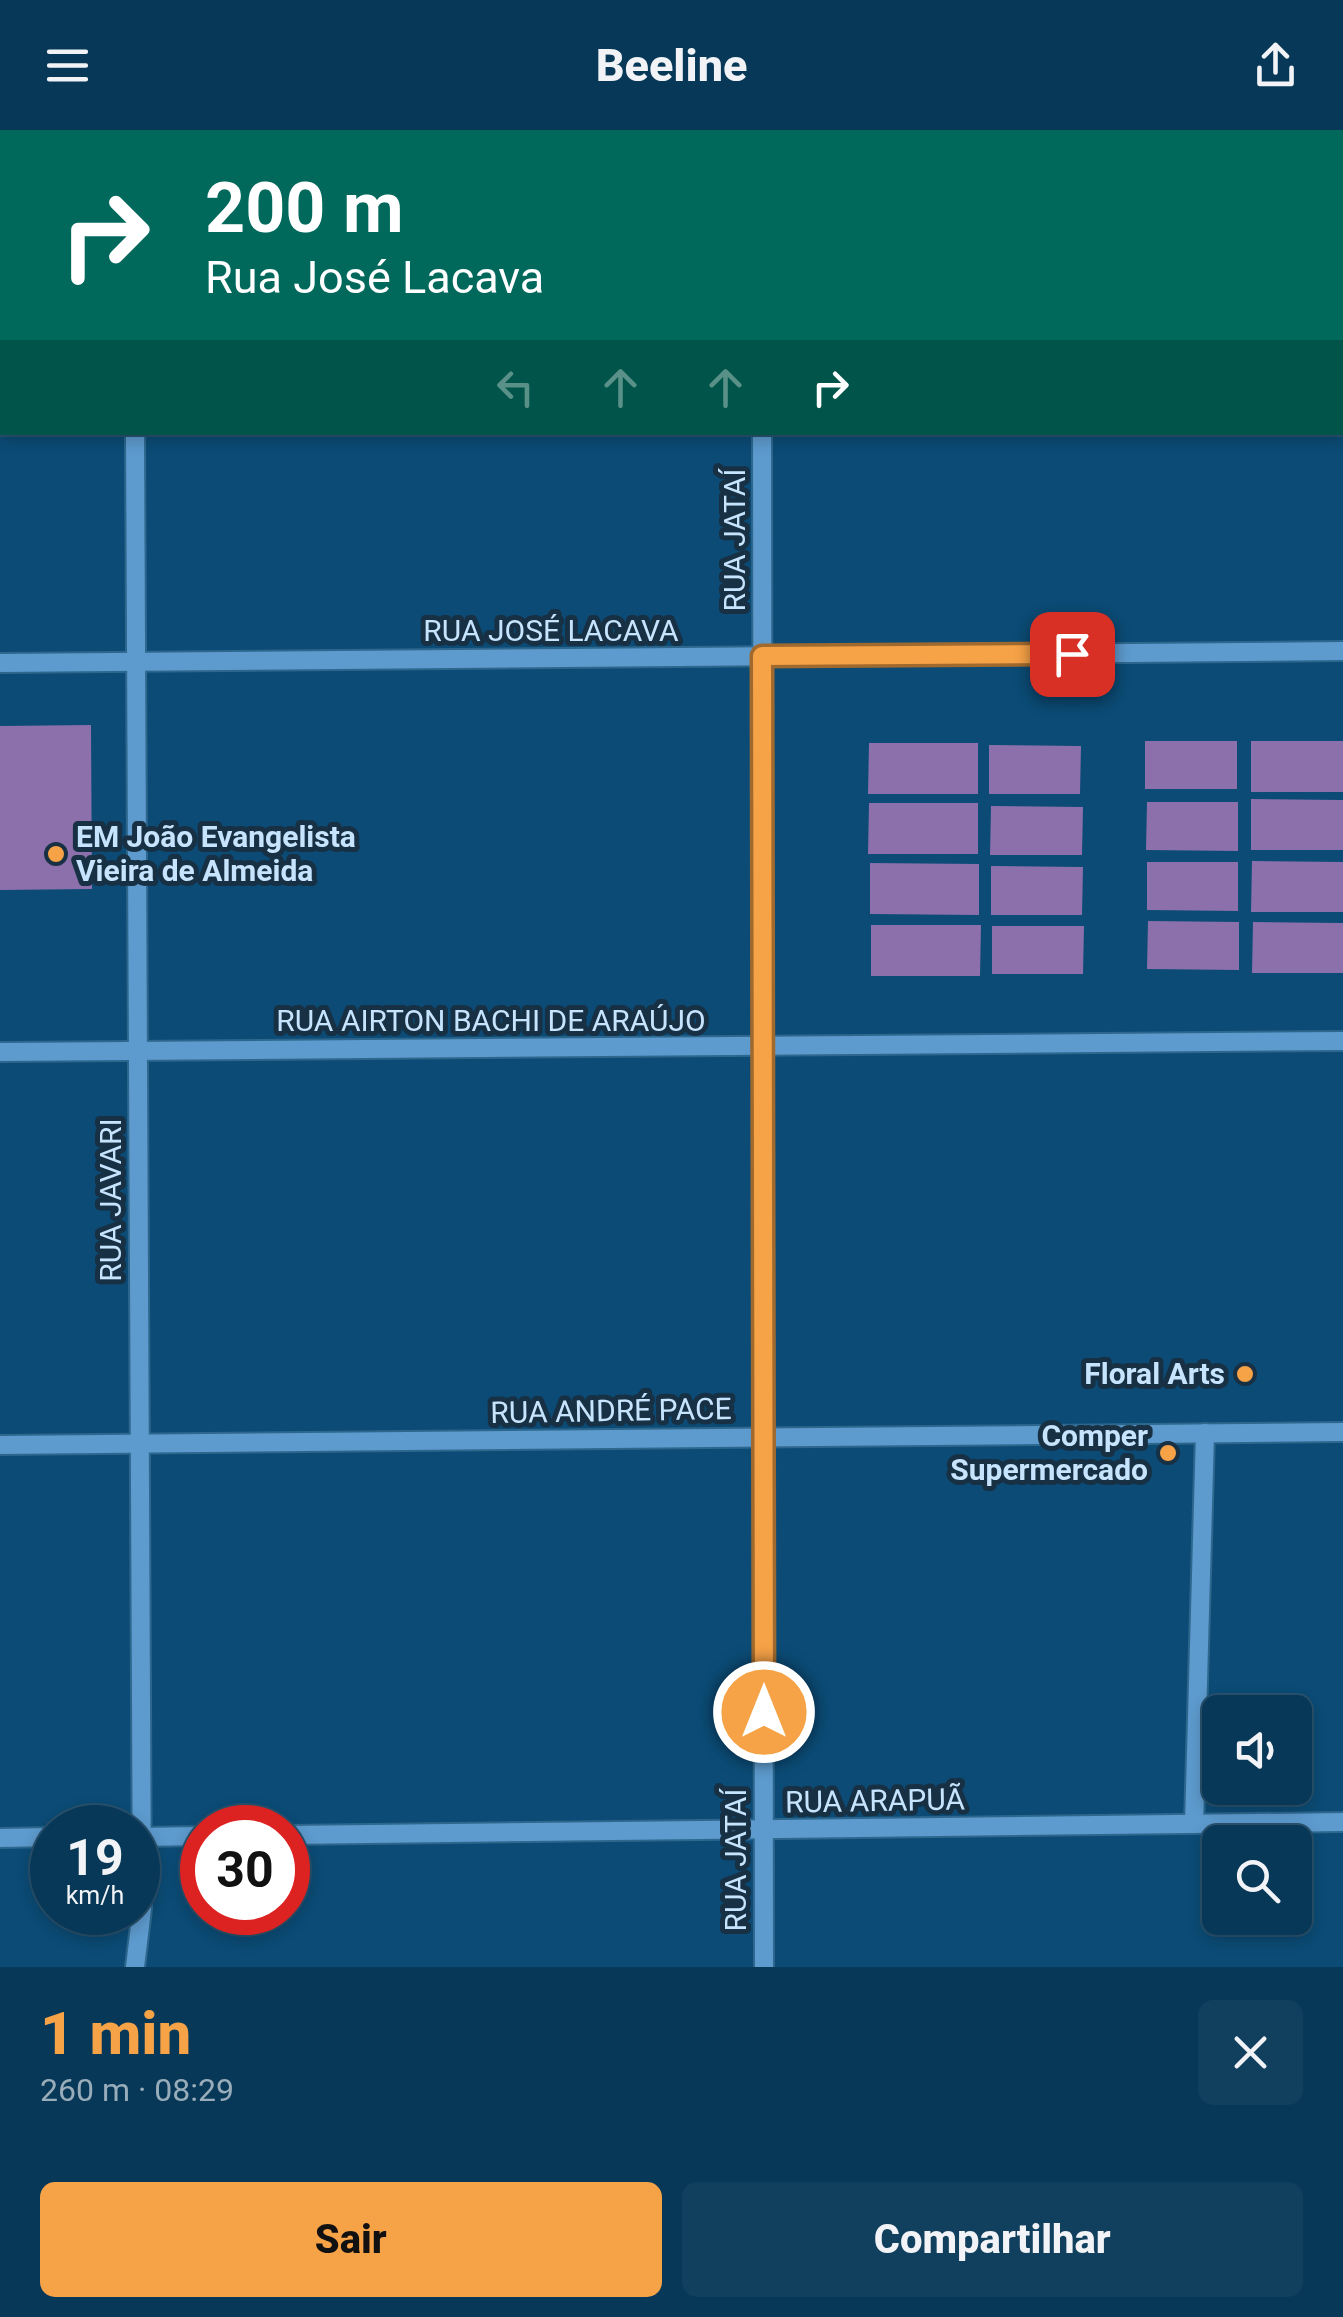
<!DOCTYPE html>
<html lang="pt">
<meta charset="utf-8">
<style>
body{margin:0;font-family:Roboto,sans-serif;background:#113f5e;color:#f1f3f6;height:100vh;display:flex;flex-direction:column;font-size:38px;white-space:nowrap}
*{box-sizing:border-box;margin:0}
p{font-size:32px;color:#98acba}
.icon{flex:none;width:55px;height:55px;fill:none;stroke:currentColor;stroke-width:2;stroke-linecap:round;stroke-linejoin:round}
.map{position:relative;height:1837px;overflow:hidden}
.sheet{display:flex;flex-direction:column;background:#083858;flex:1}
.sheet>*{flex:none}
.banner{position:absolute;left:0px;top:0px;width:1345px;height:305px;box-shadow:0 5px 15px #0003,0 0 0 2px #29526e;background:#00695c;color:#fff;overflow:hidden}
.fabs{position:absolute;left:1202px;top:1565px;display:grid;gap:20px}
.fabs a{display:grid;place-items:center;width:110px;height:110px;border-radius:15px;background:#083858;box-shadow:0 5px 15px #0003,0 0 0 2px #29526e;font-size:50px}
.speed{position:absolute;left:30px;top:1675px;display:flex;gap:20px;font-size:50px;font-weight:700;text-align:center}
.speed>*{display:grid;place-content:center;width:130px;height:130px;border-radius:50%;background:#083858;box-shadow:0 5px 15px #0003,0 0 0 2px #29526e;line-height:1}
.speed small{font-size:25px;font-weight:400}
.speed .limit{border:15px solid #d22;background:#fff;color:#111}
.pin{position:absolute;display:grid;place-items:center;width:85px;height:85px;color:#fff;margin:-42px;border-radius:20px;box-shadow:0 5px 15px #0006}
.me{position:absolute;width:110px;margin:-55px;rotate:0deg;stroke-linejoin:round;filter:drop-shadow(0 0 8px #0008)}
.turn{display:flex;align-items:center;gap:35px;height:210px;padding:0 40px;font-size:45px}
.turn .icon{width:130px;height:130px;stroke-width:2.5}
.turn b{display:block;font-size:70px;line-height:85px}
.lanes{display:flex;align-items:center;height:95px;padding:0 40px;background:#0003;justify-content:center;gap:50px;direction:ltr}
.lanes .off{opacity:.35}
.round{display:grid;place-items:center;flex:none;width:105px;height:105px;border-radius:15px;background:#113f5e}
.overview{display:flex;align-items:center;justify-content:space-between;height:170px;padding:0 40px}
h1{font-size:60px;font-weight:800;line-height:75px;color:#f6a247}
.button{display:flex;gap:20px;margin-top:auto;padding:20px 40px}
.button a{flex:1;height:115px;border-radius:15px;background:#f6a247;color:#111;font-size:40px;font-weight:800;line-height:115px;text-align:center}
.button a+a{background:#113f5e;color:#f1f3f6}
header{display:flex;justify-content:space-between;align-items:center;height:130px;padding:0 40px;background:#083858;font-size:45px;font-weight:800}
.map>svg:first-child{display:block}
.building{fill:#8b70ab}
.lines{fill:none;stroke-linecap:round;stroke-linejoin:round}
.minor-casing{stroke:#2d678d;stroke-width:22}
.minor{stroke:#5d9acd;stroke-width:18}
.route-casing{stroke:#a0692e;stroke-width:25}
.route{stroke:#f6a247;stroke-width:18}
.poi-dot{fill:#f6a247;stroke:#183043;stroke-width:4}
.labels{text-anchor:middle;stroke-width:10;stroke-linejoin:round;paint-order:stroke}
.street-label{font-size:30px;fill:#c6e4fd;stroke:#183043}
.poi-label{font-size:30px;font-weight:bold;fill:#c6e4fd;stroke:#183043;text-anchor:end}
</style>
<header><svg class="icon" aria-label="menu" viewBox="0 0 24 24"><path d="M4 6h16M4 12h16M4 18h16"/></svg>Beeline<svg class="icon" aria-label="share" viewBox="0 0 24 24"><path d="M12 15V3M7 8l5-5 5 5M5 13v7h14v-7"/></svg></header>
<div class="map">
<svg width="1343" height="1837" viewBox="0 0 1343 1837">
<rect width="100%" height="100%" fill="#0b4b75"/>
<g class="building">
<path d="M91,595L92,759L0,760V596Z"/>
<rect x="1145" y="611" width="92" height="48"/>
<rect x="1251" y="611" width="92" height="51"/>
<path d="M869,613H978V664H868Z"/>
<path d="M989,615L1081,616L1080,664H989Z"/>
<path d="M1251,669L1343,670V720H1251Z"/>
<path d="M1147,672H1238V721L1146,720Z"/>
<path d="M869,673H978V724H868Z"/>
<path d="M991,676L1083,677L1082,725H990Z"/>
<path d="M1252,731L1343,732V782H1251Z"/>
<path d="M1147,732H1238V781L1147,780Z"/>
<path d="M870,733L979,734V785L870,784Z"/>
<path d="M991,736L1083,737L1082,785H991Z"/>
<path d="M1148,791L1239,792V840L1147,839Z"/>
<path d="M1253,792L1343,793V843H1252Z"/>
<path d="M871,795H981L980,846H871Z"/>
<path d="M992,796H1084L1083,844H992Z"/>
</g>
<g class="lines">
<g class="minor-casing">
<g id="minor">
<path d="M133,0V2"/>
<path d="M762,0V2"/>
<path d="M1342,129H1343"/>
<path d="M0,143H2"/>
<path d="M762,302L764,1837"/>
<path d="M0,533L1343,521"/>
<path d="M0,922L1343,911"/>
<path d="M0,1315L1343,1302"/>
<path d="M1194,1694L1205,1303"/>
<path d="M288,1705L1343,1692"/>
<path d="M138,1707L202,1706"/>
<path d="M0,1708L52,1707"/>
<path d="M135,1837L142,1779L135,302"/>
</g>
</g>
<use href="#minor" class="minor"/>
</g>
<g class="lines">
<g class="route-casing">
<path id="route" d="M764,1582L762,526L1072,524"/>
</g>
<use href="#route" class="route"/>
</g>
<g class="poi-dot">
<circle cx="56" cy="724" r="10"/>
<circle cx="1245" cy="1244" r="10"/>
<circle cx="1168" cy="1323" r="10"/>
</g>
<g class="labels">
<g class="street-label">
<text transform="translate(735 410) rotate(-90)" y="10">RUA JATAÍ</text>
<text x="551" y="511">RUA JOSÉ LACAVA</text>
<text x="491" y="901">RUA AIRTON BACHI DE ARAÚJO</text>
<text transform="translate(111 1070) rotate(-90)" y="10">RUA JAVARI</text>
<text transform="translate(611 1281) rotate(-1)" y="10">RUA ANDRÉ PACE</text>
<text transform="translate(875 1671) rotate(-1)" y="10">RUA ARAPUÃ</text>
<text transform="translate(736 1730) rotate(-90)" y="10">RUA JATAÍ</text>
</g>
<g class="poi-label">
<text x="76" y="717" text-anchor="start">EM João Evangelista<tspan x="76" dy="34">Vieira de Almeida</tspan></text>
<text x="1225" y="1254">Floral Arts</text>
<text x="1148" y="1316">Comper<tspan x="1148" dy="34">Supermercado</tspan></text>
</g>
</g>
</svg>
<div class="fabs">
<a><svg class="icon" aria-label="sound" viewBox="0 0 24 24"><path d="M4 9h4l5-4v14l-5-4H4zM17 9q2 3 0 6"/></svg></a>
<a><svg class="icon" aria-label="search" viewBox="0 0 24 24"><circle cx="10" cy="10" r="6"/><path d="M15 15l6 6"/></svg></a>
</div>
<div class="speed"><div>19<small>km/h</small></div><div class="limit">30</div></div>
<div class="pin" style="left:1072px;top:524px;background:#d93025"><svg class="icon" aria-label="arrive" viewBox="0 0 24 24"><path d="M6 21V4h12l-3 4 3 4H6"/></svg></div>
<svg class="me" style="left:764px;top:1582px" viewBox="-20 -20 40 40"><circle r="17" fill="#f6a247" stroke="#fff" stroke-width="3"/><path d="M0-11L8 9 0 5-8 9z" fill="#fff"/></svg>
<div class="banner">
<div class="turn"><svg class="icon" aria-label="right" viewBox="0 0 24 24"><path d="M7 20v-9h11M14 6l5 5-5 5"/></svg><div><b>200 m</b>Rua José Lacava</div></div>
<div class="lanes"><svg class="icon off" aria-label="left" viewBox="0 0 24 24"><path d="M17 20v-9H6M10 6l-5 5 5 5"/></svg><svg class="icon off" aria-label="ahead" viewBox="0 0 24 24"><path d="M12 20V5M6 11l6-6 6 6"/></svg><svg class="icon off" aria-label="ahead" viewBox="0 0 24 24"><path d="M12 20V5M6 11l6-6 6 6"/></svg><svg class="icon" aria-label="right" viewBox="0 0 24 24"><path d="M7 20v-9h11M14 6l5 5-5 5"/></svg></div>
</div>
</div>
<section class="sheet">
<div class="overview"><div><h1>1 min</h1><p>260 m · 08:29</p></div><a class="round"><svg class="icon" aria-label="close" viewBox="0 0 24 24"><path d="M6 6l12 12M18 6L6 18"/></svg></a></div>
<div class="button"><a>Sair</a><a>Compartilhar</a></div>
</section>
